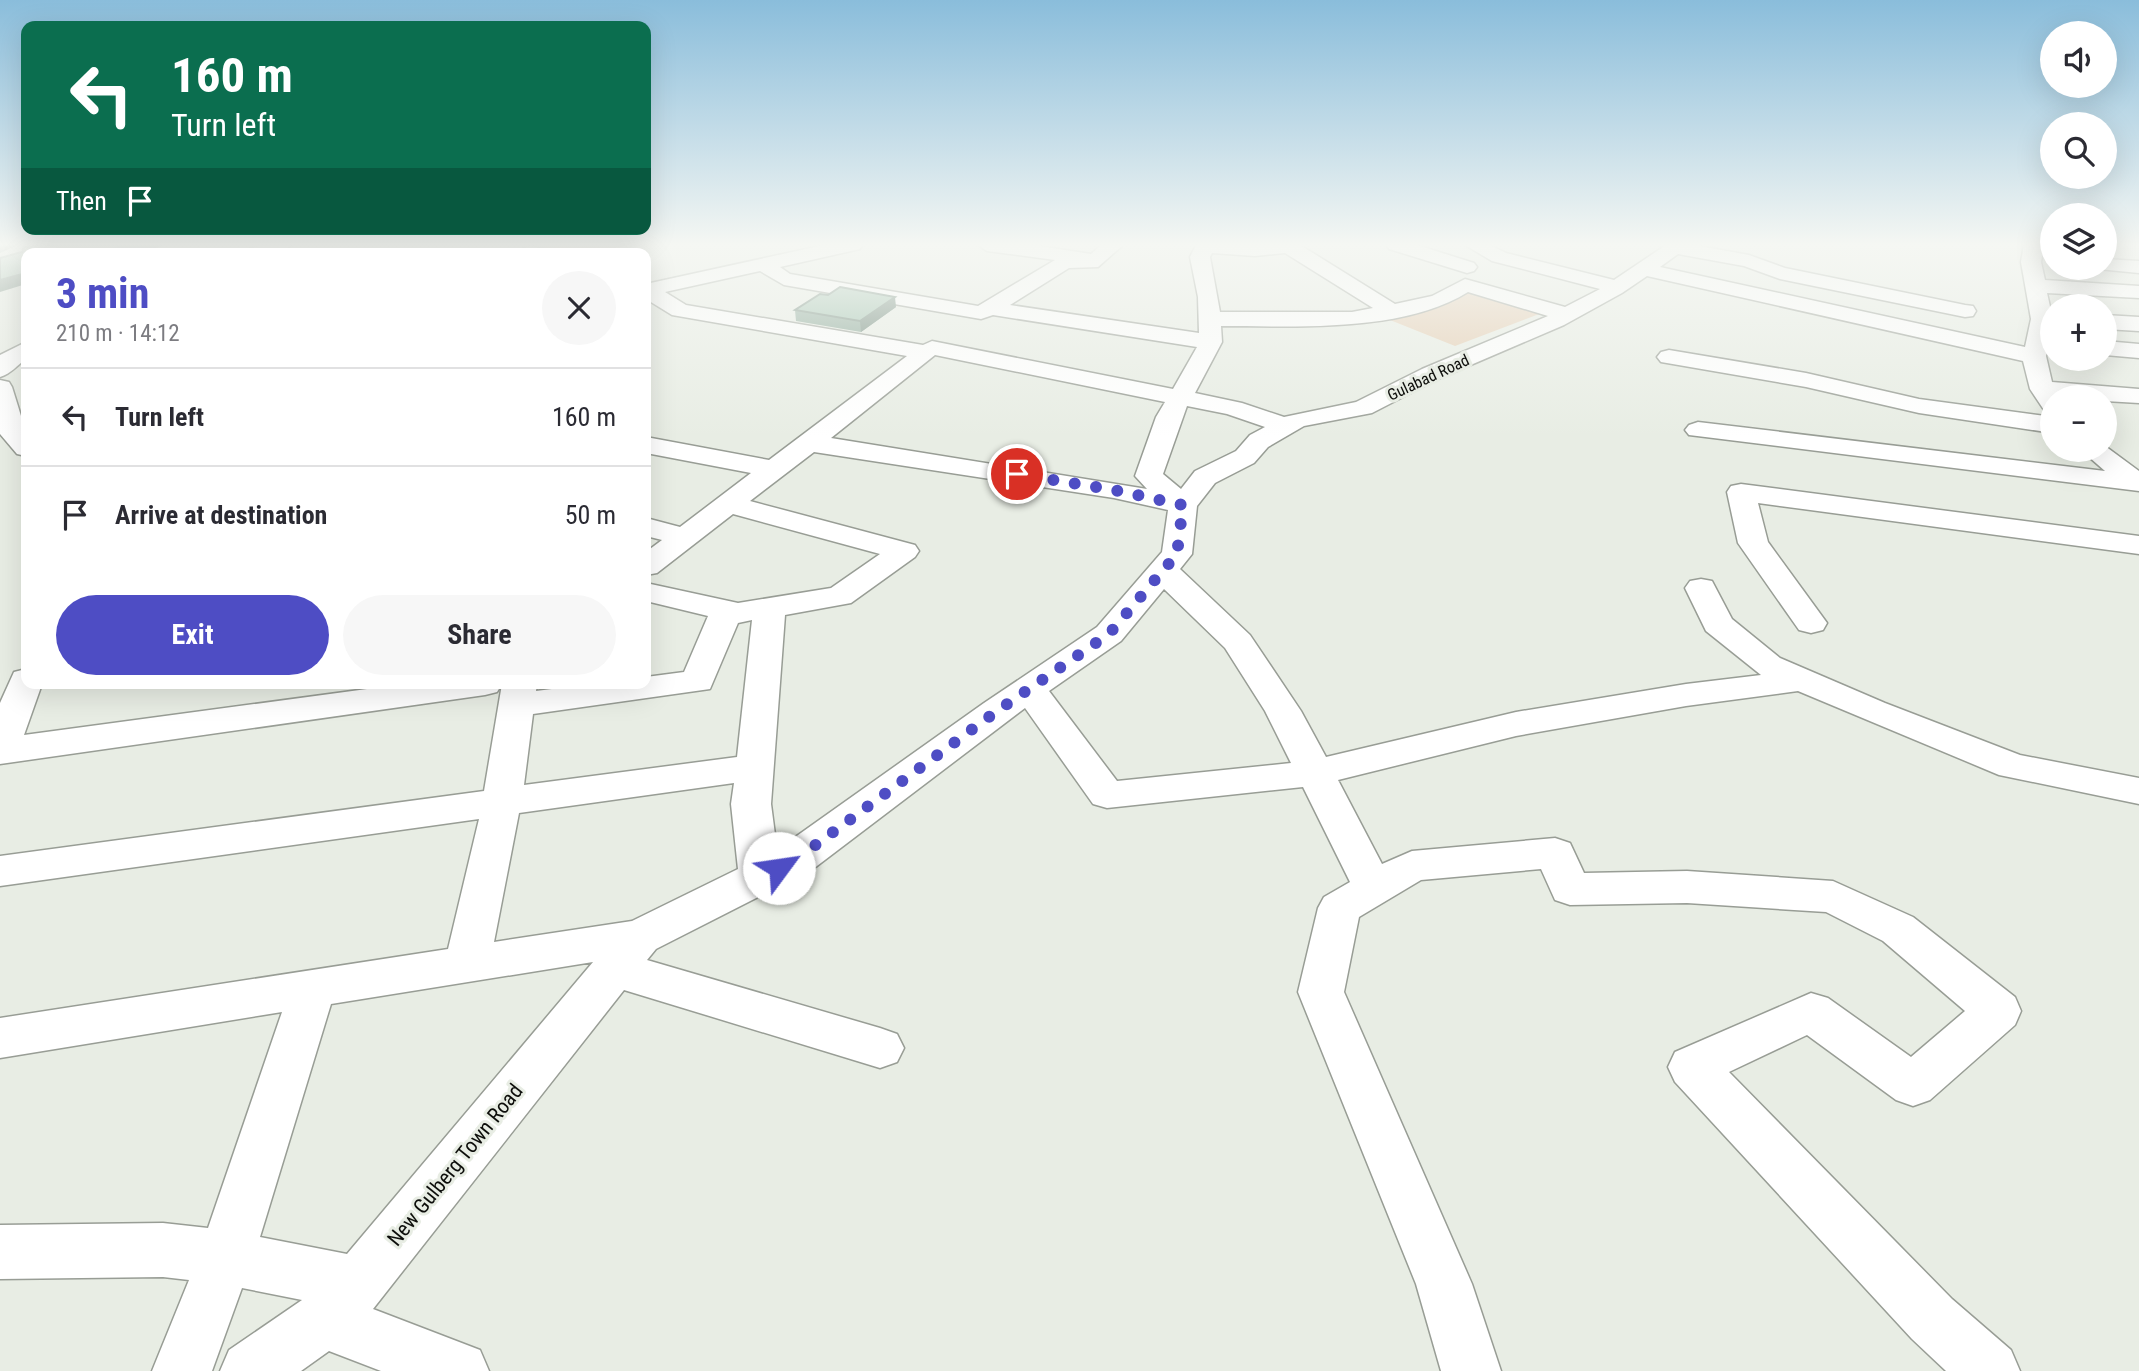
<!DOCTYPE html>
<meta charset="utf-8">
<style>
body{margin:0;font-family:"Roboto Condensed",sans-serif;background:#f7f7f7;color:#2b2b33;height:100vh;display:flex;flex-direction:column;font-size:26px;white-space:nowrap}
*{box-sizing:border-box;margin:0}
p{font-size:23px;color:#7c7c81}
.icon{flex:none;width:38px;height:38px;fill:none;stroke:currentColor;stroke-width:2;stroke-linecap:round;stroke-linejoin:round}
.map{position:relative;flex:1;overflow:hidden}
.sheet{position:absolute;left:21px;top:248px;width:630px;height:441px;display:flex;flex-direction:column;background:#fff;border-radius:14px;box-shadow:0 7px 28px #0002}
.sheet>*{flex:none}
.hud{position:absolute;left:21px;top:21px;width:630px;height:214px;border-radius:14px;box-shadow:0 7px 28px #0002;background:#0b6e4f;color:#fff;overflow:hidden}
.fabs{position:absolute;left:2040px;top:21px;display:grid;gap:14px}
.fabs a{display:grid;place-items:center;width:77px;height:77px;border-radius:50%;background:#fff;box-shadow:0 7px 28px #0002;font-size:35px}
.pin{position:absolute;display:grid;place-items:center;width:60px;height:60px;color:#fff;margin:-30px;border:4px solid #fff;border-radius:50%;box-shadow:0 2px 7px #0007}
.me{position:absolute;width:77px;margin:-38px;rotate:59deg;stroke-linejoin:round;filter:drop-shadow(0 0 5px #0008)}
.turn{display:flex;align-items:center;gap:24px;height:147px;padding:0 35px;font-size:32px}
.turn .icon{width:91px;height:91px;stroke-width:2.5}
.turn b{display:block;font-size:49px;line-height:60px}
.then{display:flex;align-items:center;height:66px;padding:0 35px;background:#0003;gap:14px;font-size:26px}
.round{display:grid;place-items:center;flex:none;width:74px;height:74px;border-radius:37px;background:#f7f7f7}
.head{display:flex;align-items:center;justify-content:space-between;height:119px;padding:0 35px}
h1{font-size:42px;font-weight:700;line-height:52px;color:#4e4dc4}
.action{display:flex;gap:14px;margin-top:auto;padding:14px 35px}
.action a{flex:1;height:80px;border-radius:42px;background:#4e4dc4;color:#fff;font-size:28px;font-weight:700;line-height:80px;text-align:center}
.action a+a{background:#f7f7f7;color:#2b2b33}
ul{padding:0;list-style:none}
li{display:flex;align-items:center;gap:21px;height:98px;padding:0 35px;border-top:2px solid #e1e1e2}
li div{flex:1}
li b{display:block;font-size:26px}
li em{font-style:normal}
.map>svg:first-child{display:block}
.green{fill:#e4ccb1}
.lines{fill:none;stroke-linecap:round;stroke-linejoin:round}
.minor-casing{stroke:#989d95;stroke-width:3}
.minor{fill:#fff;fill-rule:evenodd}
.wall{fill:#86a493}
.shaded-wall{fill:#6d8678}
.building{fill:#9cbfab;stroke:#6d8678;stroke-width:2}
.route{stroke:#4e4dc4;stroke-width:12;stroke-dasharray:0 21.6}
.labels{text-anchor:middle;stroke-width:6;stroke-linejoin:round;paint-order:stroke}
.far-street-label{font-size:16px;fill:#0d0e0b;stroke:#e8ede4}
.near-street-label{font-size:21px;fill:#0d0e0b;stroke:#e8ede4}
</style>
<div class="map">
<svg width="2139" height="1371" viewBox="0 0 2139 1371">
<rect width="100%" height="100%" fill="#e8ede4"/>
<g class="green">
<path d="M541,245H626C598,259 559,257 529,251Z"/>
<path d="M1476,282L1555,308L1455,346L1380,316Z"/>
</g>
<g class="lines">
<g class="minor-casing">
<g id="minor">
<path d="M261,245H291C280,257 260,254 244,254L247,250Z"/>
<path d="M824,245H862L860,249L780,267L790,274L978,306L1055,260L987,251L978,245H1033L1091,254L1101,245H1123L1098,267L1069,268L1010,305L1199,333L1198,297L1190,257L1196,245H1300L1395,304L1432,296L1465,279L1565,307L1600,289L1492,261L1465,245H1490L1506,253L1614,280L1666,245H1694L1749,255L1785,268L1965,305L1973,306L1976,311L1973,316L1965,317L1780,279L1744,266L1678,254L1660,267L2025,347L2031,319L2021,262L2024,245H2044L2041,262L2045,280L2139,286V298L2047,293L2053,320L2046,356L2052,382L2139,389V403L2105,401V397H2053V412L2044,410L2030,389L2023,361L1647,276L1622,293L1564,325L1438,379L1372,413L1304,426L1268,447L1254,463L1215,483L1197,506L1192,554L1180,569L1250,635L1301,711L1326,757L1516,712L1686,684L1761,675L1706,631L1685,588L1690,581L1701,579L1712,581L1732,619L1780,658L1885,703L2020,755L2139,778V804L1999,775L1798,691L1686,706L1516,736L1338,780L1382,864L1412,851L1555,838L1570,843L1584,873L1687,871L1833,881L1913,917L2015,997L2021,1011L2015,1025L1930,1100L1913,1106L1896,1100L1807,1035L1729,1072L1952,1299L2011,1350L2020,1371H1946L1912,1339L1675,1082L1668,1067L1675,1052L1811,993L1828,998L1911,1057L1965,1011L1883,941L1826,912L1687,903L1570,905L1555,900L1541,869L1421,880L1359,917L1344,992L1472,1284L1501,1371H1441L1416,1284L1298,992L1318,908L1324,897L1350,882L1303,787L1107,808L1093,804L1025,708L813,869L656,949L647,960L880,1028L897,1034L904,1048L897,1062L880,1068L624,990L373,1309L480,1350L489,1371H381L329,1351L301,1371H220L229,1350L302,1300L242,1288L212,1371H152L189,1280L163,1277L0,1279V1225L163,1223L208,1228L282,1012L0,1058V1018L448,949L479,819L0,886V856L484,791L502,684H537L536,691L591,684H646V677L684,672L708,616L646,601V583L738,603L831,588L880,554L733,514L657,573L646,575V552L662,540L646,536V518L680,527L751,473L646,453V437L769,460L907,356L672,315L646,299V284ZM1212,253L1255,256L1285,253L1373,308L1352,312H1220L1210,257ZM760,271L784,285L981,319L993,315L1197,347L1173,389L932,341L923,345L686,305L665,292ZM1468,292L1548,316L1422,369L1356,402L1284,417L1242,403L1195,393L1222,342L1221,326C1297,326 1402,333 1468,292ZM935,355L1165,402L1156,417L1135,476L1147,489L831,438ZM1187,406L1227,414L1265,427L1250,435L1236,451L1195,471L1181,489L1163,474ZM814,452L1114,498L1168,510L1162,552L1097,627L984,703L777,850L771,804L785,615L851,603L915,557L919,551L915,545L750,501ZM1164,589L1225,648L1265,711L1291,763L1117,781L1049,691L1121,641ZM752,620L737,757L524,785L533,714L710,689L738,623ZM734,783L731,804L738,869L632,921L494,942L519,813ZM593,962L347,1254L260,1237L331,1004Z"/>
<path d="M1387,245H1417L1474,263L1477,267L1474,271L1467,273L1389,249Z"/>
<path d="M531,246L547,250L550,254H522L524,248Z"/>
<path d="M2105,259L2139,261V273L2098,269L2105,268Z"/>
<path d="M2105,315L2139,317V331L2105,329Z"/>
<path d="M2105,341L2139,344V358L2105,355Z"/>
<path d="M26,342V359C17,365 11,374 0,377V355Z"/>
<path d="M1669,350L1806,373L1919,399L2053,417V433L1919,413L1806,387L1661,362L1657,357L1661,352Z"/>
<path d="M0,380L9,382L12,387L26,432V456L17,454L0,434Z"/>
<path d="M1698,422L2105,471L2081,450H2105V446L2139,471V491L1689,435L1685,430L1689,425Z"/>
<path d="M1741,484L2139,536V554L1758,503L1768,542L1827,623L1823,630L1811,633L1799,630L1738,543L1727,492L1731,486Z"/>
<path d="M26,669V684H42L24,735L404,684H502L497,692L485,695L0,764V703L14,672Z"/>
</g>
</g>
<use href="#minor" class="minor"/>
</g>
<path class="wall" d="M896,307L861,332L796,321L795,310Z"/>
<g class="shaded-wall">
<path d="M0,245H18L0,253Z"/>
<path d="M125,245H165L135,254H95Z"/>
<path d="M26,273V284L0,292V280Z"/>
<path d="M895,297L896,307L861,332L860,321Z"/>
</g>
<g class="building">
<path d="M37,245H125L95,254H26V273L0,280V258L22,252L24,247L35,246Z"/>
<path d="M840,287L895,297L860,321L795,310L820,294L828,295Z"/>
</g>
<linearGradient id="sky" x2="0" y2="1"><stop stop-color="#8abddb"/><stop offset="0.56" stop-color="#f5f7f3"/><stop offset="1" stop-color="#f5f7f3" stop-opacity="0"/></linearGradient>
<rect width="2139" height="437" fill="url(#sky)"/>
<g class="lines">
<path class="route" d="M779,868L798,858L997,711L1109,634L1177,554L1183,505L1114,490L1017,474"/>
</g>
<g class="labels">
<g class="far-street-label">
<text transform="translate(1428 377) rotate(-25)" y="6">Gulabad Road</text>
</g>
<g class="near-street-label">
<text transform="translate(455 1165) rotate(-51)" y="7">New Gulberg Town Road</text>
</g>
</g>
</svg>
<div class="fabs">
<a><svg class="icon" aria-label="sound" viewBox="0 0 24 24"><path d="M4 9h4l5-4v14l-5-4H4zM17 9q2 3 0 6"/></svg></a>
<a><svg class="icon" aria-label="search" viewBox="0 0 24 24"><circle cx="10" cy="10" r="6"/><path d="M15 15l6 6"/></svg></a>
<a><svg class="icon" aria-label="layers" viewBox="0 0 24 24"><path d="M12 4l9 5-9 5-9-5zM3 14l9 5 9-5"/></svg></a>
<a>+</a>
<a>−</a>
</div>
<div class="pin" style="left:1017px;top:474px;background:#d93025"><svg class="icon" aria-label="arrive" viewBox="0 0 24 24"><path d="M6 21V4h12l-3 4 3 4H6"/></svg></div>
<svg class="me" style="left:779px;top:868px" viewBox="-20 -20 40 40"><circle r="19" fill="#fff"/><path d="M0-13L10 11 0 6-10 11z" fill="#4e4dc4"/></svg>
<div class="hud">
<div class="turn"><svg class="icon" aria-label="left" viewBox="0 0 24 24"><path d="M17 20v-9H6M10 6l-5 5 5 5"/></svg><div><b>160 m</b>Turn left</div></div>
<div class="then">Then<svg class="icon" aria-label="arrive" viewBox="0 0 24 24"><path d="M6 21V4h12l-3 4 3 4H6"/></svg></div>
</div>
<section class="sheet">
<div class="head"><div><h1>3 min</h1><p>210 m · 14:12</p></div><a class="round"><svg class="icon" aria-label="close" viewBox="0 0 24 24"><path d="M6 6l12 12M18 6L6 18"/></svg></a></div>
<ul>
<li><svg class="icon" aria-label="left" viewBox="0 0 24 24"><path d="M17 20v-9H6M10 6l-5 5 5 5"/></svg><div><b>Turn left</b></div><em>160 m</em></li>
<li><svg class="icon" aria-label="arrive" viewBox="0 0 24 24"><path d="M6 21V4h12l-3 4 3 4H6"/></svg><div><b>Arrive at destination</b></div><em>50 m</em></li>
</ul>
<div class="action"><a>Exit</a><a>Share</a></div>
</section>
</div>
